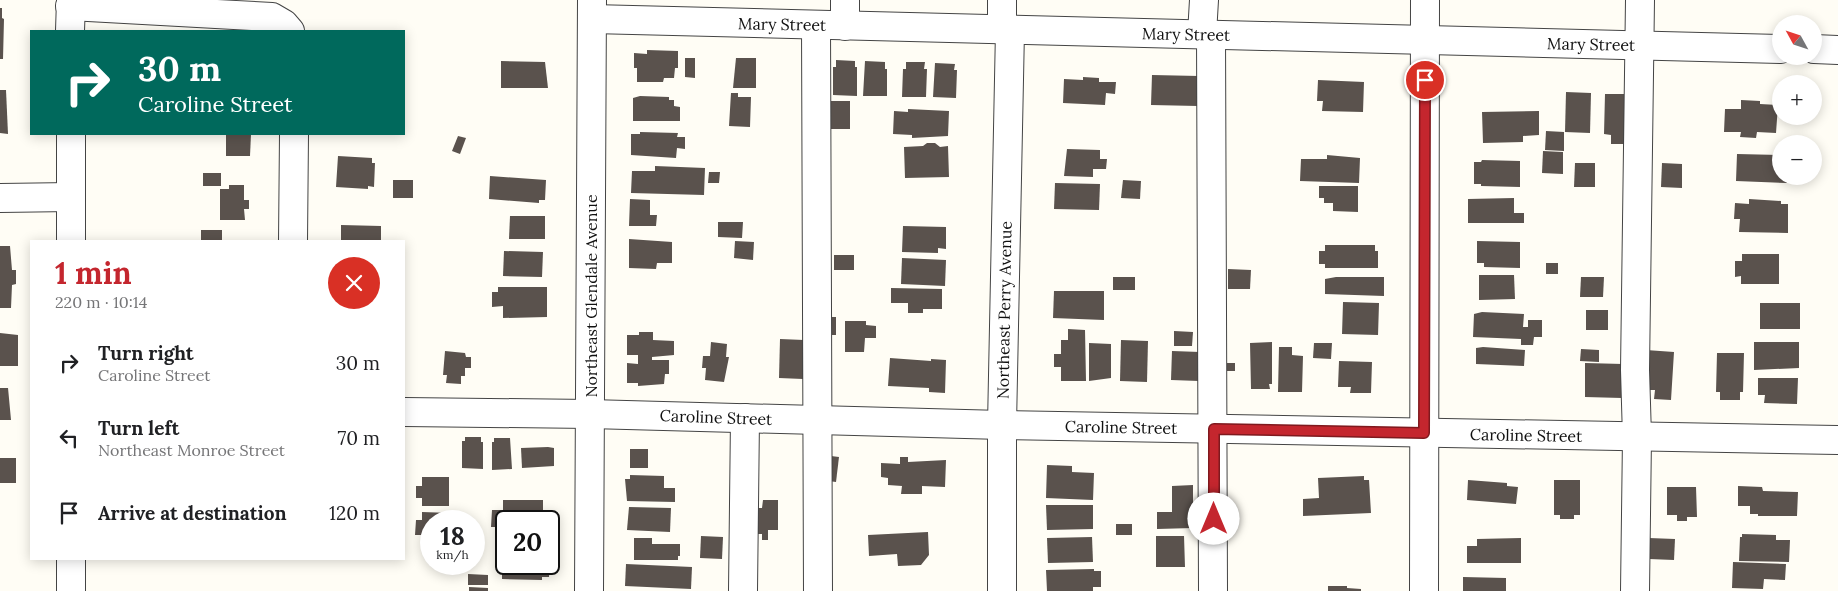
<!DOCTYPE html>
<meta charset="utf-8">
<style>
body{margin:0;font-family:Lora,serif;background:#f6f6f6;color:#202124;height:100vh;display:flex;flex-direction:column;font-size:19px;white-space:nowrap}
*{box-sizing:border-box;margin:0}
p{font-size:16px;color:#757577}
.icon{flex:none;width:28px;height:28px;fill:none;stroke:currentColor;stroke-width:2;stroke-linecap:round;stroke-linejoin:round}
.map{position:relative;flex:1;overflow:hidden}
.side{position:absolute;left:30px;top:240px;width:375px;height:320px;display:flex;flex-direction:column;background:#fff;border-radius:0px;box-shadow:0 2px 12px #0003}
.side>*{flex:none}
.hud{position:absolute;left:30px;top:30px;width:375px;height:105px;border-radius:0px;box-shadow:0 2px 12px #0003;background:#00695c;color:#fff;overflow:hidden}
.needle{width:32px;rotate:310deg}
.fabs{position:absolute;left:1772px;top:15px;display:grid;gap:10px}
.fabs a{display:grid;place-items:center;width:50px;height:50px;border-radius:50%;background:#fff;box-shadow:0 2px 12px #0003;font-size:25px}
.speed{position:absolute;left:420px;top:510px;display:flex;gap:10px;font-size:25px;font-weight:700;text-align:center}
.speed>*{display:grid;place-content:center;width:65px;height:65px;border-radius:50%;background:#fff;box-shadow:0 2px 12px #0003;line-height:1}
.speed small{font-size:12px;font-weight:400}
.speed .limit{border:2px solid #111;border-radius:8px;background:#fff;color:#111}
.pin{position:absolute;display:grid;place-items:center;width:42px;height:42px;color:#fff;margin:-21px;border:2px solid #fff;border-radius:50%;box-shadow:0 1px 5px #0007}
.me{position:absolute;width:55px;margin:-28px;rotate:0deg;stroke-linejoin:round;filter:drop-shadow(0 0 4px #0008)}
.turn{display:flex;align-items:center;gap:18px;height:105px;padding:0 25px;font-size:22px}
.turn .icon{width:65px;height:65px;stroke-width:2.5}
.turn b{display:block;font-size:35px;line-height:42px}
.round{display:grid;place-items:center;flex:none;width:52px;height:52px;border-radius:26px;background:#f6f6f6}
.overview{display:flex;align-items:center;justify-content:space-between;height:85px;padding:0 25px}
h1{font-size:30px;font-weight:700;line-height:38px;color:#c4262e}
ul{padding:0;list-style:none}
li{display:flex;align-items:center;gap:15px;height:75px;padding:0 25px}
li div{flex:1}
li b{display:block;font-size:19px}
li em{font-style:normal}
.map>svg:first-child{display:block}
.building{fill:#5a524d}
.lines{fill:none;stroke-linecap:round;stroke-linejoin:round}
.minor-casing{stroke:#444;stroke-width:30}
.minor{stroke:#fff;stroke-width:28}
.route-casing{stroke:#7f191e;stroke-width:12}
.route{stroke:#c4262e;stroke-width:9}
.labels{text-anchor:middle;stroke-width:5;stroke-linejoin:round;paint-order:stroke}
.street-label{font-size:16px;fill:#111;stroke:#fff}
</style>
<div class="map">
<svg width="1838" height="591" viewBox="0 0 1838 591">
<rect width="100%" height="100%" fill="#fffdf5"/>
<g class="building">
<path d="M0,8H2V18L4,19L3,59H0Z"/>
<path d="M647,50L678,51V68H675L674,78H664L663,82H637V68H634V53L647,54Z"/>
<path d="M685,58H695V78L685,77Z"/>
<path d="M736,58H756V88H733Z"/>
<path d="M836,60L855,61V67H857V96L833,95V67H836Z"/>
<path d="M501,61L545,62L548,88H501Z"/>
<path d="M865,61L885,62V69H887V96H863Z"/>
<path d="M906,62H925L924,69H927L926,97H902L903,69H906Z"/>
<path d="M935,63L955,64L954,70H957L956,98L933,97Z"/>
<path d="M1152,75L1199,76L1198,106L1151,105Z"/>
<path d="M1083,77L1099,78V82H1116L1115,94L1106,93L1105,105L1063,103L1064,79L1083,80Z"/>
<path d="M1318,80L1364,82L1363,112L1322,111L1323,101H1317Z"/>
<path d="M0,90H6L8,134L0,133Z"/>
<path d="M1566,92L1591,93L1590,133L1565,132Z"/>
<path d="M731,93H738V97H751L750,127L729,126Z"/>
<path d="M1605,94H1626V144H1611V135L1604,134Z"/>
<path d="M640,96L669,97V100H674V106L680,107V121H633V98Z"/>
<path d="M1741,100L1760,101V104L1778,105L1776,133L1757,132L1756,138L1740,137L1741,132H1724L1725,109H1741Z"/>
<rect x="831" y="101" width="19" height="28"/>
<path d="M908,109L949,111L948,136L912,138V135L893,134L894,111L908,112Z"/>
<path d="M1539,111V135L1523,136V142L1483,143L1482,112Z"/>
<path d="M1546,131L1564,132V151L1545,150Z"/>
<path d="M640,132L678,133L677,137H685V149L677,148L676,158L631,155V134H640Z"/>
<path d="M226,134H251L250,156H226Z"/>
<path d="M458,136L466,138L460,154L452,151Z"/>
<path d="M927,143H935L940,147L948,146L949,177L905,178L904,147L923,146Z"/>
<path d="M1067,149L1100,150V159H1107L1106,169H1093V177L1064,176Z"/>
<path d="M1543,151L1563,152V174L1542,173Z"/>
<path d="M1737,154L1781,155V176H1788L1787,183L1736,181Z"/>
<path d="M1327,155L1360,158L1359,183L1300,181L1301,159H1327Z"/>
<path d="M338,156L372,158V163H375L374,187L368,186V189L336,187Z"/>
<path d="M1482,160L1520,161V187L1481,186V184H1474V162H1481Z"/>
<path d="M1575,163H1595V187H1574Z"/>
<path d="M1662,163L1682,164V188L1661,187Z"/>
<path d="M655,166L705,168L704,195L631,193L632,171H655Z"/>
<path d="M709,172H720L719,183H708Z"/>
<rect x="203" y="173" width="18" height="13"/>
<path d="M490,176L546,180L545,200H539V203L489,199Z"/>
<rect x="393" y="180" width="20" height="18"/>
<path d="M1123,180L1141,181L1140,199L1121,198Z"/>
<path d="M1055,183L1100,184L1099,210L1054,209Z"/>
<path d="M229,185H244V200H249V209H244L245,220H220V189H229Z"/>
<path d="M1319,186H1358V212L1333,211V203H1324V198H1319Z"/>
<path d="M1514,198V213H1524V223H1468V199Z"/>
<path d="M630,199L650,200V215H657L656,226H629Z"/>
<path d="M1749,199L1781,201V204H1788V233L1739,232L1740,219H1734L1735,203L1749,204Z"/>
<path d="M510,216H545V239H509Z"/>
<path d="M718,222H743L742,238L718,237Z"/>
<path d="M341,225L381,226V241H341Z"/>
<path d="M903,226L946,227V249L938,248V253L902,252Z"/>
<rect x="201" y="230" width="21" height="11"/>
<path d="M629,239L672,242V263H657L656,269L629,268Z"/>
<path d="M735,241L754,242L753,260L734,258Z"/>
<path d="M1477,241L1520,242V268L1484,267V263H1477Z"/>
<path d="M1325,245H1375V251H1378V268H1325V264H1319V251H1325Z"/>
<path d="M0,246H10L12,270H16V284L12,285L11,308H0Z"/>
<path d="M504,251L543,252L542,277L503,276Z"/>
<path d="M1742,254H1779V284H1741V276L1735,277V261H1742Z"/>
<rect x="834" y="255" width="20" height="15"/>
<path d="M902,258L946,260L945,286L901,284Z"/>
<rect x="1546" y="263" width="12" height="11"/>
<path d="M1228,269L1251,270L1250,289H1228Z"/>
<path d="M1479,275H1514L1515,299L1479,300Z"/>
<rect x="1113" y="277" width="22" height="13"/>
<path d="M1336,277H1384V296L1325,294V279Z"/>
<path d="M1581,277H1604L1603,297H1580Z"/>
<path d="M498,287H547V317L503,318V306L492,307V292H498Z"/>
<path d="M891,288L942,289V309H923V313H908V303H891Z"/>
<path d="M1054,291H1104V320L1053,318Z"/>
<path d="M1343,302L1379,303L1378,335L1342,334Z"/>
<rect x="1760" y="303" width="40" height="26"/>
<rect x="1586" y="310" width="22" height="20"/>
<path d="M1482,312L1524,314L1523,327H1528V320H1542V337H1534L1533,345H1521V339L1473,337L1474,314Z"/>
<rect x="823" y="317" width="13" height="18"/>
<path d="M845,321H866V325L876,326V338H865L864,352H845Z"/>
<path d="M1068,329L1085,330L1086,381H1061V367H1054V354H1061V340H1068Z"/>
<path d="M1174,331L1193,332L1192,346H1174Z"/>
<path d="M639,332H653V340L674,341V355L652,357V360H669V374H665L664,384L638,386V383H627V363L638,364V355H627V335H639Z"/>
<path d="M0,333L18,335V366H0Z"/>
<path d="M780,339L804,340L803,379L779,378Z"/>
<path d="M1121,340L1148,341L1147,382L1120,381Z"/>
<path d="M711,342L727,344L726,357H729L724,382L705,380L706,368H702L703,356H710Z"/>
<path d="M1272,342V384H1269L1270,389H1251L1250,343Z"/>
<path d="M1754,342H1799V368L1754,370Z"/>
<path d="M1089,343L1111,344V378L1089,381Z"/>
<path d="M1314,343H1332L1331,359L1313,358Z"/>
<path d="M1279,347H1292V355L1303,356L1302,392H1278Z"/>
<path d="M1483,347L1525,350L1524,366L1476,364V348Z"/>
<path d="M1581,349L1599,350V362L1580,361Z"/>
<path d="M1646,350L1674,352L1671,400L1654,399L1655,390H1644Z"/>
<path d="M445,351L465,353L466,357H471V368H465V376H461V384L446,383L447,375H443Z"/>
<path d="M1172,351L1200,352L1199,381L1171,380Z"/>
<path d="M1717,353H1744L1743,392H1740V400H1720V392H1716Z"/>
<path d="M890,358L931,361V359L946,360L945,393L929,392V388L888,386Z"/>
<path d="M1339,361L1372,362L1371,393H1350L1351,387H1338Z"/>
<rect x="1224" y="363" width="11" height="8"/>
<path d="M1585,363L1623,364L1622,398L1585,397Z"/>
<path d="M1758,378H1798L1797,404L1764,403L1765,395H1758Z"/>
<path d="M0,388H8L11,420H0Z"/>
<path d="M465,437H481V442H483V469L462,468V441H465Z"/>
<path d="M494,438H510L512,469L492,470V442H494Z"/>
<path d="M548,447L554,448V466L522,468L521,448Z"/>
<rect x="630" y="449" width="18" height="19"/>
<path d="M823,455L839,457L836,482L821,480Z"/>
<path d="M900,457H908V462L946,460L945,487L922,486V494H901L902,486L888,485V478L881,477V463L900,464Z"/>
<rect x="0" y="458" width="16" height="25"/>
<path d="M1047,465L1072,466V472L1094,473L1093,500L1046,498Z"/>
<path d="M630,475L664,476V488H675V502L627,501L625,479H630Z"/>
<path d="M1364,476V480H1369L1371,513L1303,516V499L1319,498L1318,478Z"/>
<path d="M422,477H449V506H422V498H416V486H422Z"/>
<path d="M1468,480L1507,483V486L1518,487L1516,504L1467,500Z"/>
<path d="M1554,480H1580V515H1574V519H1560V515H1554Z"/>
<path d="M1193,485V528L1157,529V512H1172V486Z"/>
<path d="M1738,486L1762,487L1763,491L1798,492L1797,516H1758V514H1750V506H1738Z"/>
<path d="M1667,487H1696L1697,517H1687V521H1677V515H1667Z"/>
<path d="M503,500H543V521H506V527H491L492,510H503Z"/>
<path d="M763,500H778V530H768V540H762V534H751V508H762Z"/>
<path d="M1046,505H1093V529L1047,530Z"/>
<path d="M629,507L671,508L670,532L627,530Z"/>
<path d="M422,512L451,513L450,521H431V544L422,543L423,535H415L416,520H422Z"/>
<rect x="1116" y="524" width="16" height="11"/>
<path d="M928,532L929,555L921,565L898,566L897,554L869,556L868,535Z"/>
<path d="M1742,534L1776,535V540H1790L1789,562L1739,561L1740,537H1742Z"/>
<path d="M701,536L723,537L722,559L700,558Z"/>
<path d="M1156,536H1184L1185,567H1156Z"/>
<path d="M1092,537L1093,562L1048,563L1047,538Z"/>
<path d="M634,538H652V544H680V556H678V560H634Z"/>
<path d="M1521,538V563H1467V546H1477V539Z"/>
<path d="M1649,538L1675,539L1674,560L1649,559Z"/>
<path d="M502,549H506V564H550L549,577H542V580L502,579Z"/>
<path d="M1733,562L1786,564L1785,580L1764,579L1763,589L1732,588Z"/>
<path d="M626,564L692,567L691,589L625,586Z"/>
<path d="M1094,569V571H1101V587H1093V591H1047L1046,570Z"/>
<path d="M468,574L488,575V585H468Z"/>
<path d="M1463,577L1506,578V591H1463Z"/>
<path d="M1328,586H1347V588L1361,589V591H1328Z"/>
<path d="M469,587L488,588V591H469Z"/>
</g>
<g class="lines">
<g class="minor-casing">
<g id="minor">
<path d="M70,6L272,17L284,24L290,31"/>
<path d="M592,19L1781,49"/>
<path d="M816,25L818,591"/>
<path d="M845,26V0"/>
<path d="M1002,29V0"/>
<path d="M70,31L71,0"/>
<path d="M1202,34L1204,0"/>
<path d="M1211,34L1213,591"/>
<path d="M1814,49L1838,50"/>
<path d="M71,134V241"/>
<path d="M0,198L71,197"/>
<path d="M293,241L294,134"/>
<path d="M404,412L590,414L1002,425L1838,440"/>
<path d="M71,591V559"/>
<path d="M589,591L592,0"/>
<path d="M743,591L745,418"/>
<path d="M1002,591V425L1010,30"/>
<path d="M1424,591L1425,0"/>
<path d="M1635,591L1637,437L1635,370L1640,0"/>
</g>
</g>
<use href="#minor" class="minor"/>
</g>
<g class="lines">
<g class="route-casing">
<path id="route" d="M1214,519V429L1424,433L1425,80"/>
</g>
<use href="#route" class="route"/>
</g>
<g class="labels">
<g class="street-label">
<text transform="translate(782 24) rotate(1)" y="6">Mary Street</text>
<text transform="translate(1186 34) rotate(1)" y="6">Mary Street</text>
<text transform="translate(1591 44) rotate(1)" y="6">Mary Street</text>
<text transform="translate(591 296) rotate(-90)" y="6">Northeast Glendale Avenue</text>
<text transform="translate(1004 310) rotate(-89)" y="6">Northeast Perry Avenue</text>
<text transform="translate(716 417) rotate(2)" y="6">Caroline Street</text>
<text transform="translate(1121 427) rotate(1)" y="6">Caroline Street</text>
<text transform="translate(1526 435) rotate(1)" y="6">Caroline Street</text>
</g>
</g>
</svg>
<div class="fabs">
<a><svg class="needle" viewBox="-14 -14 28 28"><path d="M0-13l5 13h-10z" fill="#e53935"/><path d="M0 13l5-13h-10z" fill="#757577"/></svg></a>
<a>+</a>
<a>−</a>
</div>
<div class="speed"><div>18<small>km/h</small></div><div class="limit">20</div></div>
<div class="pin" style="left:1425px;top:80px;background:#d93025"><svg class="icon" aria-label="arrive" viewBox="0 0 24 24"><path d="M6 21V4h12l-3 4 3 4H6"/></svg></div>
<svg class="me" style="left:1214px;top:519px" viewBox="-20 -20 40 40"><circle r="19" fill="#fff"/><path d="M0-13L10 11 0 6-10 11z" fill="#c4262e"/></svg>
<div class="hud">
<div class="turn"><svg class="icon" aria-label="right" viewBox="0 0 24 24"><path d="M7 20v-9h11M14 6l5 5-5 5"/></svg><div><b>30 m</b>Caroline Street</div></div>
</div>
<section class="side">
<div class="overview"><div><h1>1 min</h1><p>220 m · 10:14</p></div><a class="round" style="background:#d93025;color:#fff"><svg class="icon" aria-label="close" viewBox="0 0 24 24"><path d="M6 6l12 12M18 6L6 18"/></svg></a></div>
<ul>
<li><svg class="icon" aria-label="right" viewBox="0 0 24 24"><path d="M7 20v-9h11M14 6l5 5-5 5"/></svg><div><b>Turn right</b><p>Caroline Street</p></div><em>30 m</em></li>
<li><svg class="icon" aria-label="left" viewBox="0 0 24 24"><path d="M17 20v-9H6M10 6l-5 5 5 5"/></svg><div><b>Turn left</b><p>Northeast Monroe Street</p></div><em>70 m</em></li>
<li><svg class="icon" aria-label="arrive" viewBox="0 0 24 24"><path d="M6 21V4h12l-3 4 3 4H6"/></svg><div><b>Arrive at destination</b></div><em>120 m</em></li>
</ul>
</section>
</div>
